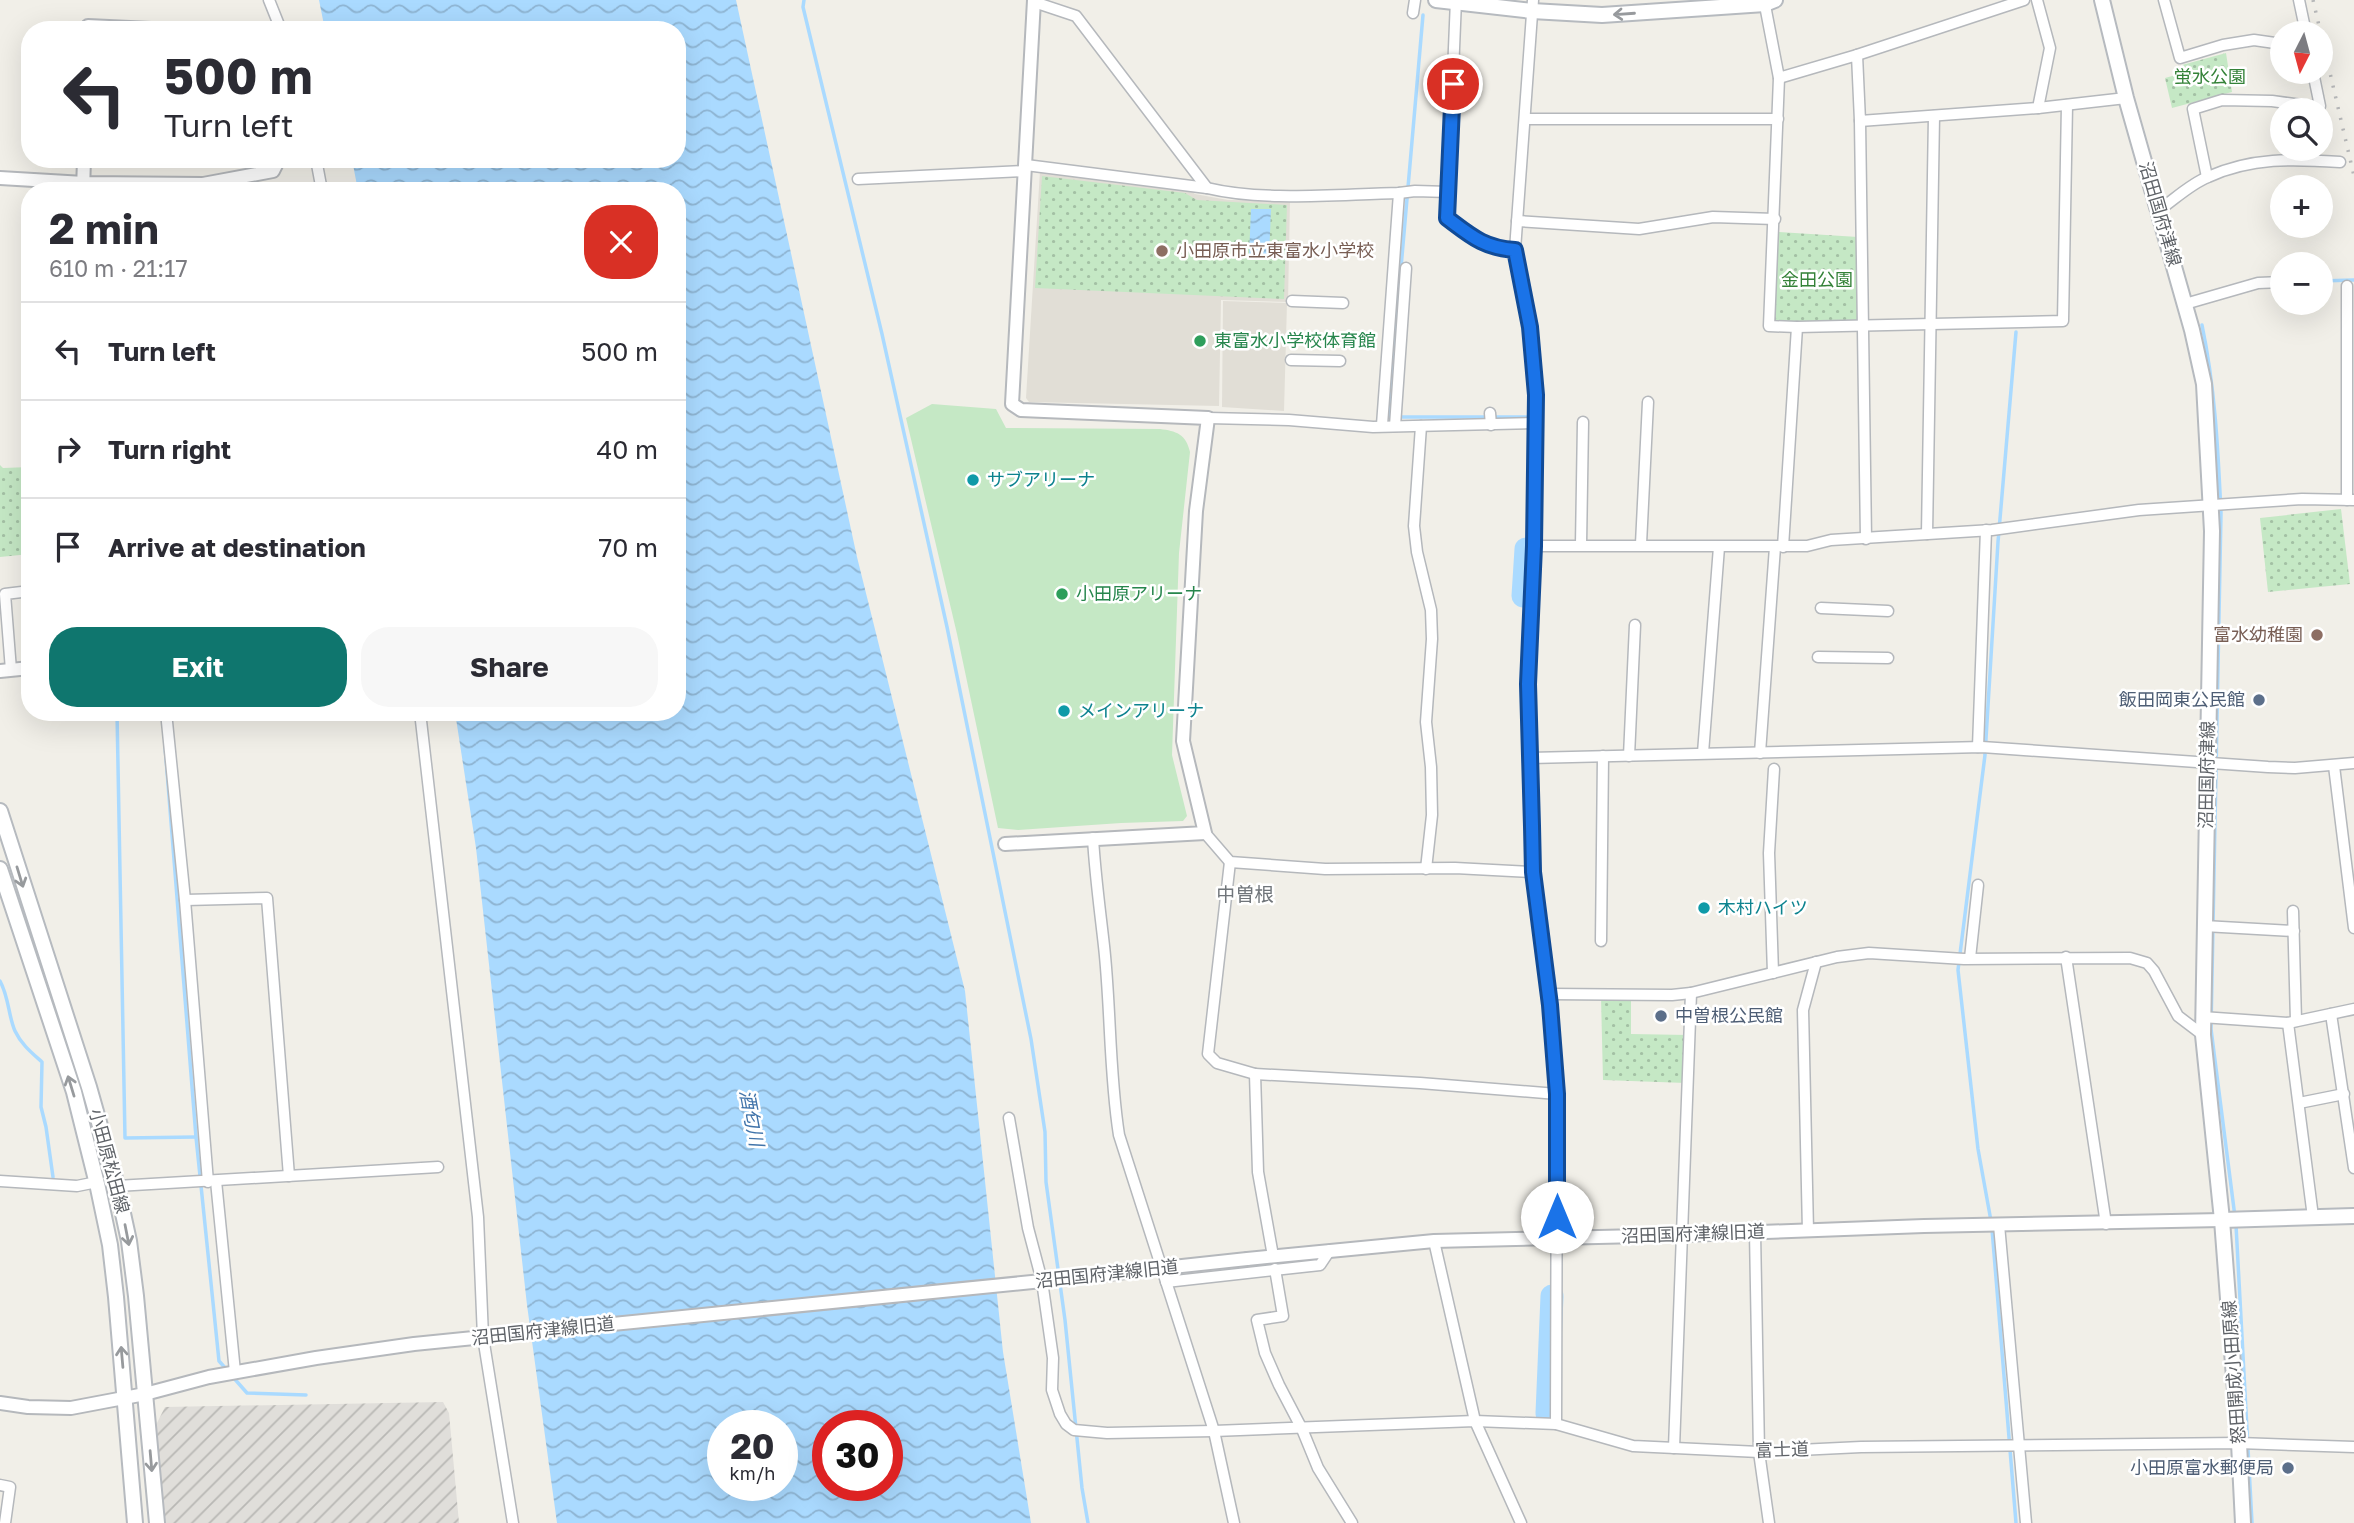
<!DOCTYPE html>
<meta charset="utf-8">
<style>
body{margin:0;font-family:"Golos Text","Noto Sans JP",sans-serif;background:#f7f7f7;color:#2b2b33;height:100vh;display:flex;flex-direction:column;font-size:26px;white-space:nowrap}
*{box-sizing:border-box;margin:0}
p{font-size:23px;color:#7c7c81}
.icon{flex:none;width:38px;height:38px;fill:none;stroke:currentColor;stroke-width:2;stroke-linecap:round;stroke-linejoin:round}
.map{position:relative;flex:1;overflow:hidden}
.details{position:absolute;left:21px;top:182px;width:665px;height:539px;display:flex;flex-direction:column;background:#fff;border-radius:28px;box-shadow:0 7px 28px #0002}
.details>*{flex:none}
.hud{position:absolute;left:21px;top:21px;width:665px;height:147px;border-radius:28px;box-shadow:0 7px 28px #0002;background:#fff;color:#2b2b33;overflow:hidden}
.needle{width:46px;rotate:186deg}
.buttons{position:absolute;left:2270px;top:21px;display:grid;gap:14px}
.buttons a{display:grid;place-items:center;width:63px;height:63px;border-radius:50%;background:#fff;box-shadow:0 7px 28px #0002;font-size:35px}
.speed{position:absolute;left:707px;top:1410px;display:flex;gap:14px;font-size:35px;font-weight:700;text-align:center}
.speed>*{display:grid;place-content:center;width:91px;height:91px;border-radius:50%;background:#fff;box-shadow:0 7px 28px #0002;line-height:1}
.speed small{font-size:18px;font-weight:400}
.speed .limit{border:10px solid #d22;background:#fff;color:#111}
.pin{position:absolute;display:grid;place-items:center;width:60px;height:60px;color:#fff;margin:-30px;border:4px solid #fff;border-radius:50%;box-shadow:0 2px 7px #0007}
.me{position:absolute;width:77px;margin:-38px;rotate:0deg;stroke-linejoin:round;filter:drop-shadow(0 0 5px #0008)}
.turn{display:flex;align-items:center;gap:24px;height:147px;padding:0 28px;font-size:32px}
.turn .icon{width:91px;height:91px;stroke-width:2.5}
.turn b{display:block;font-size:49px;line-height:60px}
.round{display:grid;place-items:center;flex:none;width:74px;height:74px;border-radius:28px;background:#f7f7f7}
.overview{display:flex;align-items:center;justify-content:space-between;height:119px;padding:0 28px}
h1{font-size:42px;font-weight:700;line-height:52px}
.primary-button{display:flex;gap:14px;margin-top:auto;padding:14px 28px}
.primary-button a{flex:1;height:80px;border-radius:28px;background:#0f766e;color:#fff;font-size:28px;font-weight:700;line-height:80px;text-align:center}
.primary-button a+a{background:#f7f7f7;color:#2b2b33}
ul{padding:0;list-style:none}
li{display:flex;align-items:center;gap:21px;height:98px;padding:0 28px;border-top:2px solid #e1e1e2}
li div{flex:1}
li b{display:block;font-size:26px}
li em{font-style:normal}
.map>svg:first-child{display:block}
.industrial{fill:url(#industrial-furrows)}
.education{fill:#e1ded6}
.park{fill:url(#park-dots)}
.pitch{fill:#c5e8c5}
.water{fill:url(#water-waves);fill-rule:evenodd}
.lines{fill:none;stroke-linecap:round;stroke-linejoin:round}
.stream{stroke:#aadaff;stroke-width:3.5}
.river{stroke:#aadaff;stroke-width:23}
.minor-casing{stroke:#b5b8bc;stroke-width:13}
.tertiary-casing{stroke:#b5b8bc;stroke-width:16}
.secondary-casing{stroke:#b6babf;stroke-width:18}
.minor{stroke:#fff;stroke-width:10}
.tertiary{stroke:#fff;stroke-width:12}
.secondary{stroke:#fff;stroke-width:14}
.rail{stroke:#b6b7b8;stroke-width:3.5;stroke-dasharray:2 9;stroke-linecap:butt}
.tertiary-bridge-casing{stroke:#b5b8bc;stroke-width:16;stroke-linecap:butt}
.tertiary-bridge{stroke:#fff;stroke-width:12}
.oneway{stroke:#979a9d}
.route-casing{stroke:#114b97;stroke-width:18}
.route{stroke:#1a73e8;stroke-width:12}
.education-dot{fill:#8d6e63;stroke:#fff;stroke-width:2.5}
.leisure-dot{fill:#2e9e5b;stroke:#fff;stroke-width:2.5}
.culture-dot{fill:#0f9aa8;stroke:#fff;stroke-width:2.5}
.service-dot{fill:#5c6f8a;stroke:#fff;stroke-width:2.5}
.labels{text-anchor:middle;stroke-width:5;stroke-linejoin:round;paint-order:stroke}
.park-label{font-size:18px;fill:#348238;stroke:#fff}
.street-label{font-size:18px;fill:#5f6368;stroke:#fff}
.education-label{font-size:18px;fill:#785e54;stroke:#fff;text-anchor:start}
.leisure-label{font-size:18px;fill:#27864d;stroke:#fff;text-anchor:start}
.culture-label{font-size:18px;fill:#0d838f;stroke:#fff;text-anchor:start}
.service-label{font-size:18px;fill:#4e5e75;stroke:#fff;text-anchor:end}
.neighbourhood-label{font-size:19px;fill:#70757a;stroke:#fff}
.water-label{font-size:19px;font-style:italic;fill:#4174aa;stroke:#fff}
</style>
<div class="map">
<svg width="2354" height="1523" viewBox="0 0 2354 1523">
<defs>
<pattern id="industrial-furrows" width="10" height="10" patternUnits="userSpaceOnUse" patternTransform="scale(1.75)"><rect width="10" height="10" fill="#e0deda"/><path d="M-1 1l2-2M0 10L10 0M9 11l2-2" fill="none" stroke="#b9b8b5"/></pattern>
<pattern id="park-dots" width="8" height="8" patternUnits="userSpaceOnUse" patternTransform="scale(1.75)"><rect width="8" height="8" fill="#c5e8c5"/><path d="M2 2h.1M6 6h.1" fill="none" stroke="#a3c0a4" stroke-width="1.8" stroke-linecap="round"/></pattern>
<pattern id="water-waves" width="16" height="10" patternUnits="userSpaceOnUse" patternTransform="scale(1.75)"><rect width="16" height="10" fill="#aadaff"/><path d="M0 5q4-4 8 0t8 0" fill="none" stroke="#8eb4d2"/></pattern>
</defs>
<rect width="100%" height="100%" fill="#f1efe8"/>
<path class="industrial" d="M443,1402L449,1413L459,1523H165L156,1425L165,1407Z"/>
<g class="education">
<path d="M1040,171L1190,190L1195,194L1228,200L1290,201L1288,302L1221,300L1219,406L1029,402L1026,398Z"/>
<path d="M1223,301L1287,303L1284,411L1222,407Z"/>
</g>
<g class="park">
<path d="M2226,53L2232,92L2172,108L2165,78L2183,73L2182,65Z"/>
<path d="M1042,176L1185,193L1197,200L1287,205L1284,299L1035,288Z"/>
<path d="M1779,232L1858,237L1859,323L1774,322Z"/>
<path d="M0,465L3,468L30,467V554L0,557Z"/>
<path d="M2341,509L2350,584L2268,592L2260,518Z"/>
<path d="M1601,997L1631,998V1034L1688,1035L1686,1083L1603,1080Z"/>
</g>
<path class="pitch" d="M932,404L996,409L1006,428L1160,429C1176,431 1186,434 1190,452L1179,553L1172,755L1187,816L1183,821L1121,823L1018,830L998,828L957,634L906,418Z"/>
<g class="water">
<path d="M319,0H736L857,557L965,991L1003,1352L1031,1523H557L527,1305L476,848L455,712H677V191H358L352,159H677V30H325ZM723,1426H782V1486H723ZM828,1426H887V1486H828Z"/>
<path d="M1251,209H1271L1269,258L1249,257Z"/>
</g>
<g class="lines">
<g class="stream">
<path d="M804,0L803,7L882,334L947,627L1031,1039L1045,1132L1046,1182L1065,1320L1082,1488L1088,1523"/>
<path d="M1423,15L1388,417H1531"/>
<path d="M2320,281L2354,280"/>
<path d="M2202,325C2215,387 2218,449 2221,513L2211,1029L2235,1217"/>
<path d="M117,712L125,1138L196,1137"/>
<path d="M165,746L196,1137L219,1361L227,1370"/>
<path d="M0,981C9,997 8,1015 15,1031C21,1044 32,1053 42,1062L41,1107L46,1127L53,1177"/>
<path d="M1991,1221L1978,1149L1958,970L1985,755L1998,542L2016,332"/>
<path d="M2236,1225L2252,1523"/>
<path d="M1992,1229L2016,1523"/>
<path d="M232,1376L247,1393L306,1395"/>
</g>
<g class="river">
<path d="M1523,596L1526,549"/>
<path d="M1547,1413L1552,1296"/>
</g>
<g class="minor-casing">
<g id="minor">
<path d="M269,0L281,30"/>
<path d="M1456,0L1447,217C1471,237 1484,247 1515,250"/>
<path d="M1533,0L1515,250L1530,327L1536,395L1534,546L1529,684L1533,872L1550,1005L1557,1094L1556,1424"/>
<path d="M1764,0L1779,78L1857,55L1860,121L2038,108L2126,98"/>
<path d="M2037,0L2050,48L2038,108"/>
<path d="M2164,0L2180,58L2223,45L2254,40L2282,44"/>
<path d="M2299,0L2306,33"/>
<path d="M1034,2L1076,16L1207,188C1265,202 1339,194 1399,193L1415,191L1449,192"/>
<path d="M1413,13L1415,0"/>
<path d="M1857,55L2024,0"/>
<path d="M1779,78L1769,326L1797,327L2063,321L2067,105"/>
<path d="M1525,119H1778"/>
<path d="M1860,121L1866,539"/>
<path d="M316,159L322,191"/>
<path d="M1026,165L1207,188"/>
<path d="M2207,177L2193,109L2222,100L2272,101L2316,107L2320,106L2313,72"/>
<path d="M858,179L1025,171"/>
<path d="M2159,210C2174,200 2190,184 2208,177C2252,157 2293,159 2340,162"/>
<path d="M1517,221L1639,229L1713,217L1775,219"/>
<path d="M2347,286V500"/>
<path d="M1292,301L1343,303"/>
<path d="M2185,304L2258,283L2282,282"/>
<path d="M1291,360L1340,361"/>
<path d="M1490,413L1491,425"/>
<path d="M1208,418L1289,420L1373,427L1536,423"/>
<path d="M1382,425L1399,193"/>
<path d="M1395,426L1406,268"/>
<path d="M1421,426L1414,526L1417,552L1431,610L1432,639L1426,722L1431,767L1432,815L1426,869"/>
<path d="M1927,534L1934,116"/>
<path d="M1641,544L1648,402"/>
<path d="M1581,545L1583,422"/>
<path d="M1534,546H1807L1831,540L1992,530L2139,510L2302,499L2354,500"/>
<path d="M1783,547L1797,327"/>
<path d="M1821,608L1888,611"/>
<path d="M1818,657L1888,658"/>
<path d="M11,670L5,594L30,591"/>
<path d="M166,712L185,900L208,1182"/>
<path d="M420,712L478,1217L483,1337L513,1523"/>
<path d="M1978,747L1986,530"/>
<path d="M1703,753L1719,547"/>
<path d="M1760,753L1775,547"/>
<path d="M1629,756L1635,625"/>
<path d="M1530,758L1982,747L2268,767L2295,768L2354,763"/>
<path d="M2334,766L2354,928"/>
<path d="M1205,833L1230,862L1325,869L1455,868L1533,872"/>
<path d="M1093,838C1095,874 1100,910 1104,946C1111,1009 1109,1072 1119,1135L1214,1431L1234,1523"/>
<path d="M1230,862L1208,1054L1217,1063L1255,1074L1258,1172L1273,1256"/>
<path d="M185,900L267,898L289,1176"/>
<path d="M2293,911L2296,1021"/>
<path d="M2204,926L2294,931"/>
<path d="M1601,941L1603,756"/>
<path d="M2066,957L2106,1224"/>
<path d="M1970,958L1978,885"/>
<path d="M1773,973L1769,853L1774,769"/>
<path d="M1548,994L1672,995L1691,993L1837,957L1869,953L1964,959L2130,958L2147,963L2154,971L2178,1016L2203,1035"/>
<path d="M2331,1014L2354,1168"/>
<path d="M2202,1017L2288,1023L2354,1009"/>
<path d="M2288,1023L2313,1217"/>
<path d="M1255,1074L1420,1083L1557,1094"/>
<path d="M2299,1103L2344,1094"/>
<path d="M1009,1118L1028,1228L1042,1281L1053,1358L1052,1390L1060,1414L1066,1424L1074,1430L1107,1433L1214,1431L1475,1421L1556,1424L1633,1446L1759,1452L1861,1447L2239,1443L2354,1447"/>
<path d="M0,1181L77,1186L97,1182"/>
<path d="M216,1181L235,1372"/>
<path d="M117,1186L438,1167"/>
<path d="M1999,1225L2026,1523"/>
<path d="M1808,1231L1803,1010L1816,962"/>
<path d="M1755,1232L1759,1452L1769,1523"/>
<path d="M1434,1241L1475,1421L1521,1523"/>
<path d="M1275,1269L1283,1316L1257,1320L1265,1353L1279,1385L1302,1429L1318,1468L1352,1523"/>
<path d="M1166,1282L1320,1265L1330,1250"/>
<path d="M1674,1448L1691,993"/>
<path d="M0,1485L10,1487L5,1523"/>
</g>
</g>
<g class="tertiary-casing">
<g id="tertiary">
<path d="M88,30V26L172,30"/>
<path d="M0,178L84,183L203,184L273,171L279,159"/>
<path d="M83,190L84,159"/>
<path d="M0,671L30,668"/>
<path d="M1005,844L1205,833L1183,741L1196,511L1208,418L1021,410L1012,404L1034,0"/>
<path d="M1247,1259L1434,1241L1683,1235L1924,1226L2222,1220"/>
<path d="M0,1403L28,1407L71,1408L145,1394L209,1377L316,1358L414,1344L1052,1280"/>
</g>
</g>
<g class="secondary-casing">
<g id="secondary">
<path d="M1436,0L1532,11L1602,15L1765,4L1775,0"/>
<path d="M2102,0L2126,98L2192,330L2204,384L2212,531L2203,1035L2222,1220L2239,1443L2243,1523"/>
<path d="M0,811L89,1087L117,1186L129,1241L136,1296L157,1523"/>
<path d="M0,869L74,1092L98,1188L110,1245L116,1297L135,1523"/>
<path d="M2222,1220L2354,1216"/>
</g>
</g>
<use href="#minor" class="minor"/>
<use href="#tertiary" class="tertiary"/>
<use href="#secondary" class="secondary"/>
<path class="rail" d="M2313,0L2354,176"/>
<g class="tertiary-bridge-casing">
<path id="tertiary-bridge" d="M1052,1280L1247,1259"/>
</g>
<use href="#tertiary-bridge" class="tertiary-bridge"/>
</g>
<defs><path id="oneway-shaft" d="M-6 0H5M1.5-3L5.5 0L1.5 3" fill="none" stroke-width="1.6" stroke-linecap="round" stroke-linejoin="round" transform="scale(1.75)"/></defs>
<g class="oneway">
<use href="#oneway-shaft" transform="translate(1624 14) rotate(176)"/>
<use href="#oneway-shaft" transform="translate(20 877) rotate(73)"/>
<use href="#oneway-shaft" transform="translate(71 1086) rotate(-107)"/>
<use href="#oneway-shaft" transform="translate(127 1235) rotate(79)"/>
<use href="#oneway-shaft" transform="translate(122 1357) rotate(-95)"/>
<use href="#oneway-shaft" transform="translate(151 1461) rotate(85)"/>
</g>
<g class="lines">
<g class="route-casing">
<path id="route" d="M1453,84L1447,218C1471,236 1484,248 1515,250L1530,327L1536,395L1534,546L1528,684L1532,826L1533,872L1550,1005L1557,1094V1217"/>
</g>
<use href="#route" class="route"/>
</g>
<g class="education-dot">
<circle cx="1162" cy="251" r="7"/>
<circle cx="2317" cy="635" r="7"/>
</g>
<g class="leisure-dot">
<circle cx="1200" cy="341" r="7"/>
<circle cx="1062" cy="594" r="7"/>
</g>
<g class="culture-dot">
<circle cx="973" cy="480" r="7"/>
<circle cx="1064" cy="711" r="7"/>
<circle cx="1704" cy="908" r="7"/>
</g>
<g class="service-dot">
<circle cx="2259" cy="700" r="7"/>
<circle cx="1661" cy="1016" r="7"/>
<circle cx="2288" cy="1468" r="7"/>
</g>
<g class="labels">
<g class="park-label">
<text x="2210" y="83">蛍水公園</text>
<text x="1817" y="286">金田公園</text>
</g>
<g class="street-label">
<text transform="translate(2160 214) rotate(74)" y="6">沼田国府津線</text>
<text transform="translate(2207 775) rotate(-89)" y="6">沼田国府津線</text>
<text transform="translate(109 1161) rotate(75)" y="6">小田原松田線</text>
<text transform="translate(1693 1234) rotate(-2)" y="6">沼田国府津線旧道</text>
<text transform="translate(1107 1274) rotate(-6)" y="6">沼田国府津線旧道</text>
<text transform="translate(543 1331) rotate(-6)" y="6">沼田国府津線旧道</text>
<text transform="translate(2234 1372) rotate(-94)" y="6">怒田開成小田原線</text>
<text transform="translate(1782 1450) rotate(-2)" y="6">富士道</text>
</g>
<g class="education-label">
<text x="1176" y="257">小田原市立東富水小学校</text>
<text x="2303" y="641" text-anchor="end">富水幼稚園</text>
</g>
<g class="leisure-label">
<text x="1214" y="347">東富水小学校体育館</text>
<text x="1076" y="600">小田原アリーナ</text>
</g>
<g class="culture-label">
<text x="987" y="486">サブアリーナ</text>
<text x="1078" y="717">メインアリーナ</text>
<text x="1718" y="914">木村ハイツ</text>
</g>
<g class="service-label">
<text x="2245" y="706">飯田岡東公民館</text>
<text x="1675" y="1022" text-anchor="start">中曽根公民館</text>
<text x="2274" y="1474">小田原富水郵便局</text>
</g>
<g class="neighbourhood-label">
<text x="1245" y="901">中曽根</text>
</g>
<g class="water-label">
<text transform="translate(752 1118) rotate(79)" y="7">酒匂川</text>
</g>
</g>
</svg>
<div class="buttons">
<a><svg class="needle" viewBox="-14 -14 28 28"><path d="M0-13l5 13h-10z" fill="#e53935"/><path d="M0 13l5-13h-10z" fill="#7c7c81"/></svg></a>
<a><svg class="icon" aria-label="search" viewBox="0 0 24 24"><circle cx="10" cy="10" r="6"/><path d="M15 15l6 6"/></svg></a>
<a>+</a>
<a>−</a>
</div>
<div class="speed"><div>20<small>km/h</small></div><div class="limit">30</div></div>
<div class="pin" style="left:1453px;top:84px;background:#d93025"><svg class="icon" aria-label="arrive" viewBox="0 0 24 24"><path d="M6 21V4h12l-3 4 3 4H6"/></svg></div>
<svg class="me" style="left:1557px;top:1217px" viewBox="-20 -20 40 40"><circle r="19" fill="#fff"/><path d="M0-13L10 11 0 6-10 11z" fill="#1a73e8"/></svg>
<div class="hud">
<div class="turn"><svg class="icon" aria-label="left" viewBox="0 0 24 24"><path d="M17 20v-9H6M10 6l-5 5 5 5"/></svg><div><b>500 m</b>Turn left</div></div>
</div>
<section class="details">
<div class="overview"><div><h1>2 min</h1><p>610 m · 21:17</p></div><a class="round" style="background:#d93025;color:#fff"><svg class="icon" aria-label="close" viewBox="0 0 24 24"><path d="M6 6l12 12M18 6L6 18"/></svg></a></div>
<ul>
<li><svg class="icon" aria-label="left" viewBox="0 0 24 24"><path d="M17 20v-9H6M10 6l-5 5 5 5"/></svg><div><b>Turn left</b></div><em>500 m</em></li>
<li><svg class="icon" aria-label="right" viewBox="0 0 24 24"><path d="M7 20v-9h11M14 6l5 5-5 5"/></svg><div><b>Turn right</b></div><em>40 m</em></li>
<li><svg class="icon" aria-label="arrive" viewBox="0 0 24 24"><path d="M6 21V4h12l-3 4 3 4H6"/></svg><div><b>Arrive at destination</b></div><em>70 m</em></li>
</ul>
<div class="primary-button"><a>Exit</a><a>Share</a></div>
</section>
</div>
